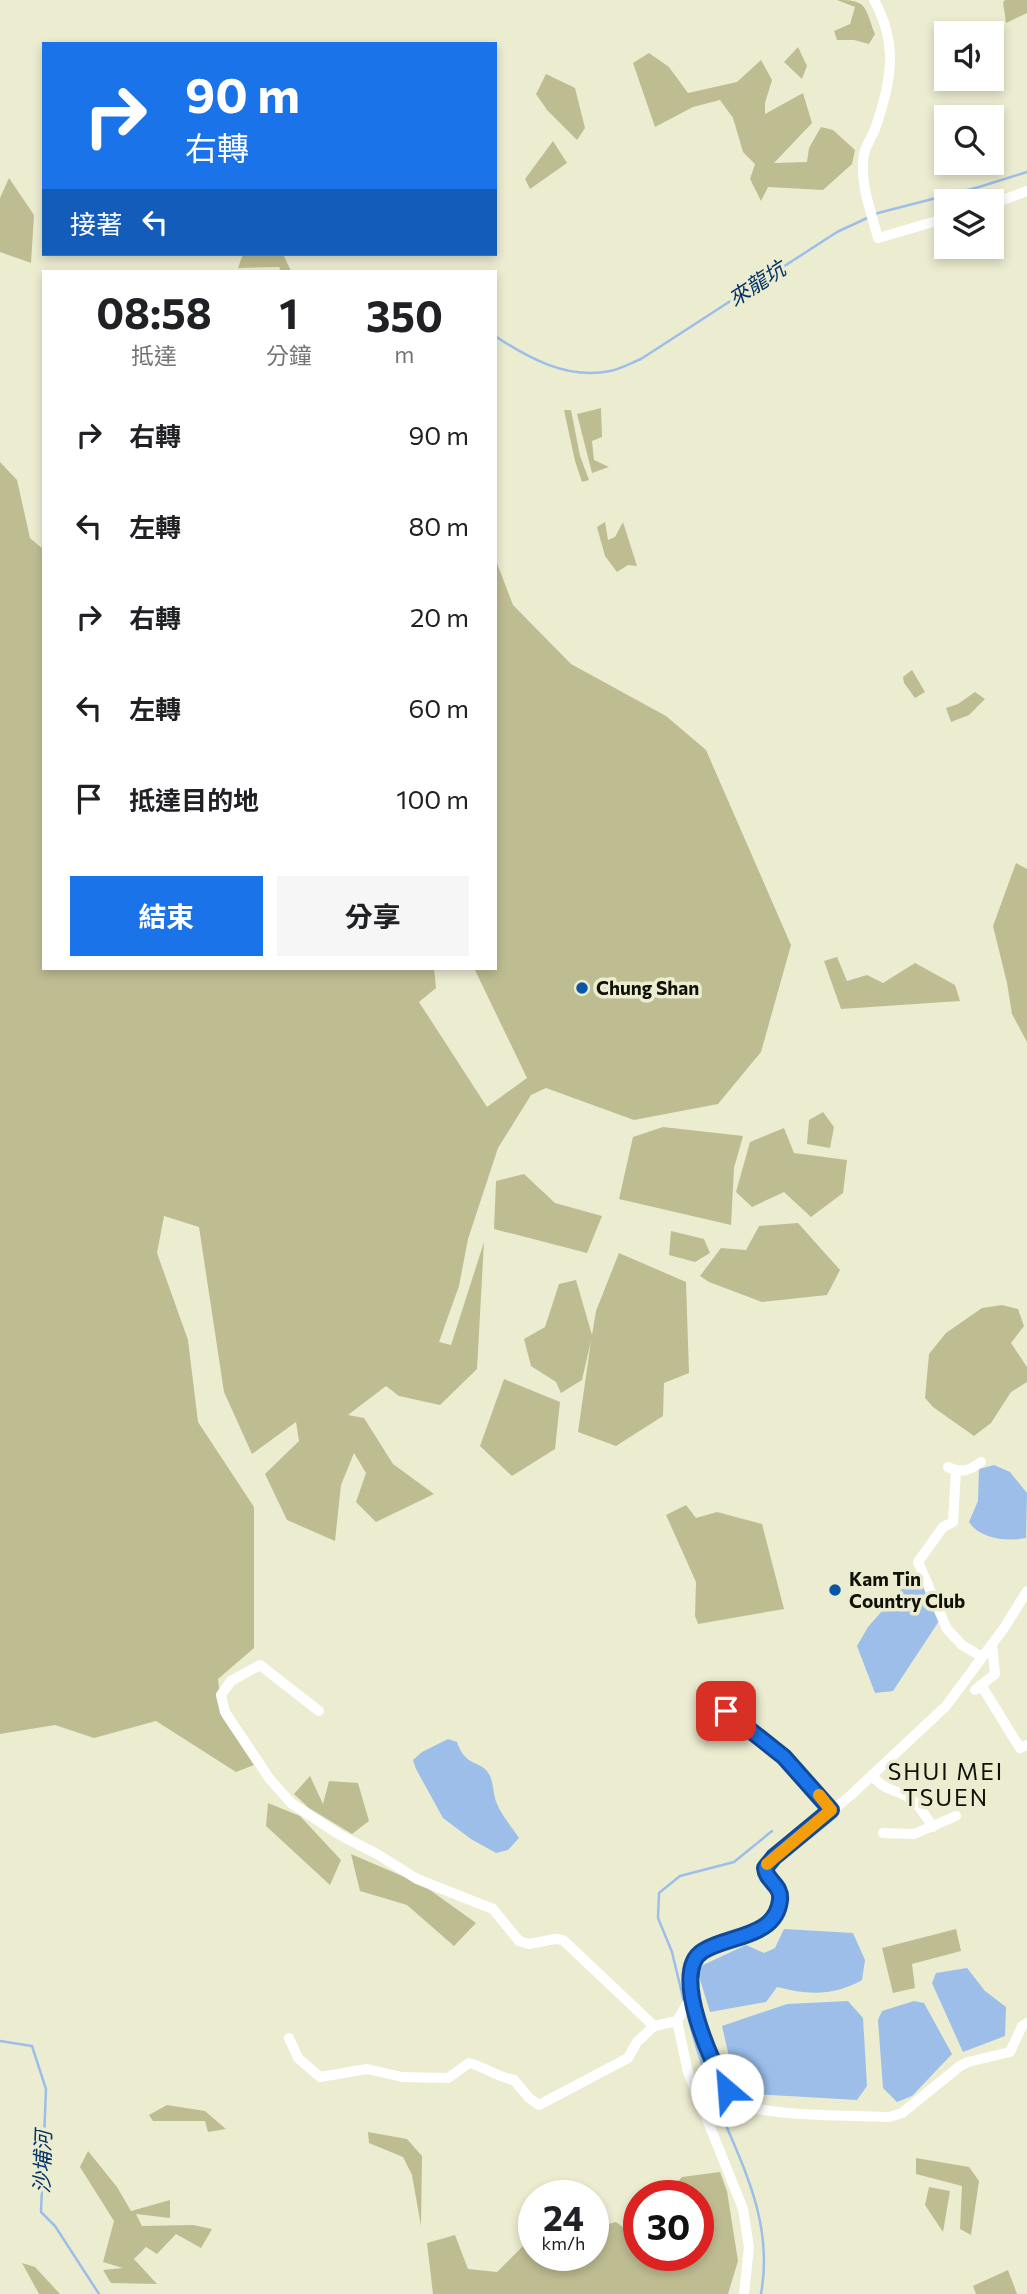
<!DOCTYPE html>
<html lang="zh-TW">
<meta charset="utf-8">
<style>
body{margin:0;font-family:Commissioner,"Noto Sans TC",sans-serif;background:#f6f6f6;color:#202124;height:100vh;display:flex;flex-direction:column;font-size:26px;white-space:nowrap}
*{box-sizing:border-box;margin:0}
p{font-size:23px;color:#757577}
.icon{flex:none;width:38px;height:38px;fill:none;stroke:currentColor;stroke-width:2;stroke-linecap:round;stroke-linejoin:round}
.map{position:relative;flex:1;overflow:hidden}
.drawer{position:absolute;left:42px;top:270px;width:455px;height:700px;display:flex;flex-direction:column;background:#fff;border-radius:0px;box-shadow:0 4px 10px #0003}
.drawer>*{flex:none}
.guide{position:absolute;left:42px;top:42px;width:455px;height:214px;border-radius:0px;box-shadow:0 4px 10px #0003;background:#1a73e8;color:#fff;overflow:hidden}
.buttons{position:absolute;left:934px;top:21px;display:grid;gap:14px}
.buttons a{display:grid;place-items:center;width:70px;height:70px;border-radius:0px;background:#fff;box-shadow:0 4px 10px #0003;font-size:35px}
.speed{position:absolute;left:518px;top:2180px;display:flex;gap:14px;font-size:35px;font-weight:700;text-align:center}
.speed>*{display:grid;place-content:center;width:91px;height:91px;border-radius:50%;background:#fff;box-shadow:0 4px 10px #0003;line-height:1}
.speed small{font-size:18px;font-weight:400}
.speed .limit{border:10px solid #d22;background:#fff;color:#111}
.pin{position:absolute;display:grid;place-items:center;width:60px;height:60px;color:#fff;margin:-30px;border-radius:14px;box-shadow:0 4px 10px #0006}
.me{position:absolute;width:77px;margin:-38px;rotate:333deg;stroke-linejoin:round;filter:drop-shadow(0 0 5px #0008)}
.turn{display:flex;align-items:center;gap:24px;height:147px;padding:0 28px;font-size:32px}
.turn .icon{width:91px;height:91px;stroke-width:2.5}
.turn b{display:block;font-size:49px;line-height:60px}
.then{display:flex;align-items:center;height:66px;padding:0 28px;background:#0003;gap:14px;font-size:26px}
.eta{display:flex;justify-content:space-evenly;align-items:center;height:119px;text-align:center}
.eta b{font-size:42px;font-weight:700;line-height:49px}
.cta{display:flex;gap:14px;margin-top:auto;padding:14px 28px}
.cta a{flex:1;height:80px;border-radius:0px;background:#1a73e8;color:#fff;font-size:28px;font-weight:700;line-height:80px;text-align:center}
.cta a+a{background:#f6f6f6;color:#202124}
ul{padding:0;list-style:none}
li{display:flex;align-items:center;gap:21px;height:91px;padding:0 28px}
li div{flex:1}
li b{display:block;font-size:26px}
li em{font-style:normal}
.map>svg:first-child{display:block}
.green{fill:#bebd92}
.water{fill:#9cbee9}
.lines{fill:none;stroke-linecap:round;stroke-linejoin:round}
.stream{stroke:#9cbee9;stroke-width:2.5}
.minor{stroke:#fff;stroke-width:10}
.route-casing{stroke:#114b97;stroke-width:18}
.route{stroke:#1a73e8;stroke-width:12}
.slow{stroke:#f59e0b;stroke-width:12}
.poi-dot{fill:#0857a5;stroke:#ececd1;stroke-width:2.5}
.labels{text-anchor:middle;stroke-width:7;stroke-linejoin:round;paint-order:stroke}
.poi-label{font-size:19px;font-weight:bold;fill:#111108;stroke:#ececd1;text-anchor:start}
.water-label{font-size:21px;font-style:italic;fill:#033367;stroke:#ececd1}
.quarter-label{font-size:23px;letter-spacing:2px;fill:#111108;stroke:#ececd1}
</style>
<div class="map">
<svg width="1027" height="2294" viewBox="0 0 1027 2294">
<rect width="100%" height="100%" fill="#ececd1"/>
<g class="green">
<path d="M837,0C869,0 864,7 875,34L869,44L854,40H837L834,31L850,24L855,7Z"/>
<path d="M1005,0H1027V13L1006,23L1003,2Z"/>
<path d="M798,47L807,66L802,79L784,62Z"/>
<path d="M649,53L669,67L688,93L737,82L761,60L772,80L765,103V114L803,93L812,123L774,163L807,162L809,148L821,127L833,130L855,150L852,164L823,190L768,187L761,201L750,179L755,164L743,152L733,118L720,100L693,107L655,127L633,63Z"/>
<path d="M546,74L575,88L585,128L577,140L547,110L536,94Z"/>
<path d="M553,141L567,163L530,189L525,179Z"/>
<path d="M9,178L34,215L31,263L0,252V198Z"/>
<path d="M243,254H283L291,271H281L279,267L238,268Z"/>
<path d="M601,408L602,437L592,441L594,460L609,467L592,473L577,414Z"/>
<path d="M564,410H571L580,456L589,480L582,482L575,461Z"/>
<path d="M0,462L17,480L30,538L44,550V968H434L436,988L419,1002L487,1107L527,1078L474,968H495V558L513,605L571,664L666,716L706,750L791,945L761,1052L718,1104L634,1120L546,1088L531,1095L498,1148L468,1239L459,1286L439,1342L451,1345L484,1242L477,1369L440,1405L399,1396L386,1386L348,1415L364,1418L393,1464L434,1494L376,1522L356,1502L366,1473L354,1453L341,1485L335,1541L287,1520L265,1474L299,1441L296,1422L252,1454L224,1392L199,1227L164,1216L157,1253L188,1340L198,1422L254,1507V1648L218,1679L222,1717L254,1765L236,1772L156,1721L94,1738L55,1725L0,1734Z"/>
<path d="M605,522L608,540L615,537L623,522L637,566L628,565L617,572L605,556L597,527Z"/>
<path d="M912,670L925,692L915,698L904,683L903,677Z"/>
<path d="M975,692L985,699L969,715L951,722L946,708L958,704Z"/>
<path d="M1016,863L1027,869V1042L1012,1014L1007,983L993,926Z"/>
<path d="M837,957L847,981L867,975L883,983L915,963L955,985L960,1001L841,1009L824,961Z"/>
<path d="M823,1112L834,1127L830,1148L807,1144L809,1120Z"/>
<path d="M663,1127L743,1136L734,1168L731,1225L619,1199L633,1137Z"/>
<path d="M784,1128L794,1153L847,1160L843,1193L811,1217L784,1192L752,1207L736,1192L750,1142Z"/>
<path d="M524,1174L555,1203L602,1216L587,1253L494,1229L496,1181Z"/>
<path d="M798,1223L840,1270L827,1295L762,1302L709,1282L700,1276L721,1248L746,1250L759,1226Z"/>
<path d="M671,1231L704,1239L710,1253L695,1262L669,1255Z"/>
<path d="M619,1253L686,1282L689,1373L664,1383L663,1416L616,1446L578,1432L591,1341L582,1380L561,1393L556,1382L531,1366L524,1339L545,1327L559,1284L576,1280L592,1335L596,1311Z"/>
<path d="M1002,1305L1018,1309L1024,1326L1011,1343L1027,1367V1382L1011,1392L991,1423L974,1436L933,1407L925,1398L929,1354L946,1333L982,1308Z"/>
<path d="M504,1379L560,1402L555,1449L512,1476L480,1446Z"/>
<path d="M686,1505L696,1518L717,1512L762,1524L784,1609L698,1624L695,1616L696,1582L666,1515Z"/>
<path d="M310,1776L323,1804L329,1781L358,1783L369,1821L352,1834L309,1808L294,1794Z"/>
<path d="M268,1803L300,1816L341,1860L330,1885L266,1826Z"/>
<path d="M351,1854L423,1885L476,1923L454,1946L407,1905L360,1891Z"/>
<path d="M956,1929L961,1951L912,1964L915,1988L893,1993L882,1948Z"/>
<path d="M167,2105L205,2111L226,2129L208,2132L205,2121H153L149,2115Z"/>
<path d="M368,2132L407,2139L422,2156L421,2226L412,2175L403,2157L369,2143Z"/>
<path d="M88,2151L117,2187L131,2211L170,2200V2218L136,2214L142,2226L193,2225L212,2229L201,2248L176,2234L157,2254L146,2247L134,2259L157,2284L111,2283L103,2270L123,2268L103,2262L114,2221L80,2167Z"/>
<path d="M916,2158L969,2167L979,2181L971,2235L960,2229L962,2186L916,2174Z"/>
<path d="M720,2172L727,2191L738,2261L728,2294H433L427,2243L455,2235L468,2269L497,2272L534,2235V2256H593V2228L616,2222L636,2237L639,2236V2256H698V2196L666,2195L682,2177Z"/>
<path d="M929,2187L950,2191L943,2232L925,2205Z"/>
<path d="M22,2263L35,2267L60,2294H39Z"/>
<path d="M1008,2270L1017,2294H976L973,2286Z"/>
</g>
<g class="water">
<path d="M994,1465L1010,1472L1027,1493L1026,1538C1007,1542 980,1539 969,1522L978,1501L979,1469Z"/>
<path d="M905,1585L923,1587L939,1621L893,1691L875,1693L857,1646L868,1627Z"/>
<path d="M448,1739L457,1742C466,1769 482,1759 490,1776C494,1785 493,1795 497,1804C502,1816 512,1827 519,1838L508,1850L496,1853L471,1839L443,1818L416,1769L413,1760L422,1752Z"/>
<path d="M784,1929L853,1933L865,1960L862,1980C834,1996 808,1995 777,1987L766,2002L710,2012L698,1973L703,1965L746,1945L764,1953L775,1948Z"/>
<path d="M967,1968L985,1991L1006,2007L1005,2036L963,2052L932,1983L936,1973Z"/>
<path d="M848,2001L863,2018L867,2086L857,2100L755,2094L738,2080L731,2065L722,2026L787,2004Z"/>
<path d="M914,2001L924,2003L952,2054L912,2096L897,2102L883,2088L878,2020L882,2011Z"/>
</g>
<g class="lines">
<g class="stream">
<path d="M495,336C528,358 568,380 610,371C620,369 631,363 641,359L837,232L878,213L979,187L1027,172"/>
<path d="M684,2002L672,1952L658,1918L659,1893L680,1876L734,1862L772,1831"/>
<path d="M687,2012C694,2043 705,2074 717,2104C743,2167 774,2223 761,2294"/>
<path d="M0,2041L32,2046L46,2089L41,2212L55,2226L99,2294"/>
</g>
<g class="minor">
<path d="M874,0C899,45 891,83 875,129C872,137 866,145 864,154C859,182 871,211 878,238L947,218"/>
<path d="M992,204L1027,191"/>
<path d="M948,1467C961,1474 970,1470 981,1462"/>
<path d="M956,1471L953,1522L943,1527L918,1562L947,1629L962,1645L982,1657"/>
<path d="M1027,1591L1004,1628L946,1706L851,1795L767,1864L766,1873C770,1879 776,1883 779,1889C781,1896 780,1904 777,1910C762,1943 714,1934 696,1957C684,1974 693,2002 698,2019C707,2047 715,2086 741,2103C763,2117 858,2115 889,2117L902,2113L960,2066L968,2062L1010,2052L1022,2026L1027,2023"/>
<path d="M981,1685L1020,1748L1027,1745"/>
<path d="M975,1690L995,1674L992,1644"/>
<path d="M319,1711L260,1665L231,1681L221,1695L225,1712L269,1778L291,1803L340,1835L377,1854L417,1879L493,1909L519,1941L529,1944L555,1939L563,1940L654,2026"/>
<path d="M726,1711L784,1757L831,1810"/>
<path d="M872,1775C885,1792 895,1788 911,1799C921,1807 926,1817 933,1827"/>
<path d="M883,1833L914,1834L956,1816"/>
<path d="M677,2021L688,2072L743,2209L749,2247L744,2294"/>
<path d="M289,2038L298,2058L320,2077L367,2069L402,2077L448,2078L469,2063C485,2067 497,2077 514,2080L529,2098L539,2105L628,2058L637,2042L654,2026L677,2021L691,1997"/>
</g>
</g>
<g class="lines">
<g class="route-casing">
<path id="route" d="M726,1711L784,1757L831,1810L774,1857L765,1868C766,1881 782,1885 780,1900C776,1938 728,1935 703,1951C669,1972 713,2064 727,2090"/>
</g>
<use href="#route" class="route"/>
<path class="slow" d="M767,1864L831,1810L819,1795"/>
</g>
<g class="poi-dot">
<circle cx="582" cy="988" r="7"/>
<circle cx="835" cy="1590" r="7"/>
</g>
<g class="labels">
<g class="poi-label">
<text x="596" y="995">Chung Shan</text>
<text x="849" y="1586">Kam Tin<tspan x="849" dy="22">Country Club</tspan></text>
</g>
<g class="water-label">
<text transform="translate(757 284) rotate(-33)" y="7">來龍坑</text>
<text transform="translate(43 2162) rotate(-88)" y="7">沙埔河</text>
</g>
<g class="quarter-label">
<text x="946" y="1780">SHUI MEI<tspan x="946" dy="26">TSUEN</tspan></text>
</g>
</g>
</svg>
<div class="buttons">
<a><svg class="icon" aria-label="sound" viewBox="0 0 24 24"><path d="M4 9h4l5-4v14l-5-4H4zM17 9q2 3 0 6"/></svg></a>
<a><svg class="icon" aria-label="search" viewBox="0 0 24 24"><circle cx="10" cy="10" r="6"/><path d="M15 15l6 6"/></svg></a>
<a><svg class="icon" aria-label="layers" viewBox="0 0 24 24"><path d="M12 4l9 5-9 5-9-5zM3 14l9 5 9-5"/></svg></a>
</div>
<div class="speed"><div>24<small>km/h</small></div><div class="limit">30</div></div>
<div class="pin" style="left:726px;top:1711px;background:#d93025"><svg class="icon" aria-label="arrive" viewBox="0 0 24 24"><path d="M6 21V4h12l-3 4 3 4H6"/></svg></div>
<svg class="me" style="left:727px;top:2090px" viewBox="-20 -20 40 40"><circle r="19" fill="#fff"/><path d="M0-13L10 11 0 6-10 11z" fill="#1a73e8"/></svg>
<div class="guide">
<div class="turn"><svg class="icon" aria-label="right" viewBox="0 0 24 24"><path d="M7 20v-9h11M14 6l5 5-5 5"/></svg><div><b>90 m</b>右轉</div></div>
<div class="then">接著<svg class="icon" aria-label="left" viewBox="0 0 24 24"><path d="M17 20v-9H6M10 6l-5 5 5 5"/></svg></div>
</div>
<section class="drawer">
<div class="eta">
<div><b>08:58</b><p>抵達</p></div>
<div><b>1</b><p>分鐘</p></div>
<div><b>350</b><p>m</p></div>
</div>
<ul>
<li><svg class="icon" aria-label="right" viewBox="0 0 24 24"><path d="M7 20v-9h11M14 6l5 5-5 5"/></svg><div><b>右轉</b></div><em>90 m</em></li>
<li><svg class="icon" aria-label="left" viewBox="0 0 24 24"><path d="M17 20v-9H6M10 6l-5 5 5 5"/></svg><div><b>左轉</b></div><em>80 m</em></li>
<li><svg class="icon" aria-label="right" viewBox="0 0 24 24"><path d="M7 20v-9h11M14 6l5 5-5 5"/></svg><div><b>右轉</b></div><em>20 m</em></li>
<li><svg class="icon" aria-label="left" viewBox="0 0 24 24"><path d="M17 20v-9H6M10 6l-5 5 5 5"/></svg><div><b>左轉</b></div><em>60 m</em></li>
<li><svg class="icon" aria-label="arrive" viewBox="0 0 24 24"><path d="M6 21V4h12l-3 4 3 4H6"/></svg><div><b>抵達目的地</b></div><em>100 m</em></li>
</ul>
<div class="cta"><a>結束</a><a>分享</a></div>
</section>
</div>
